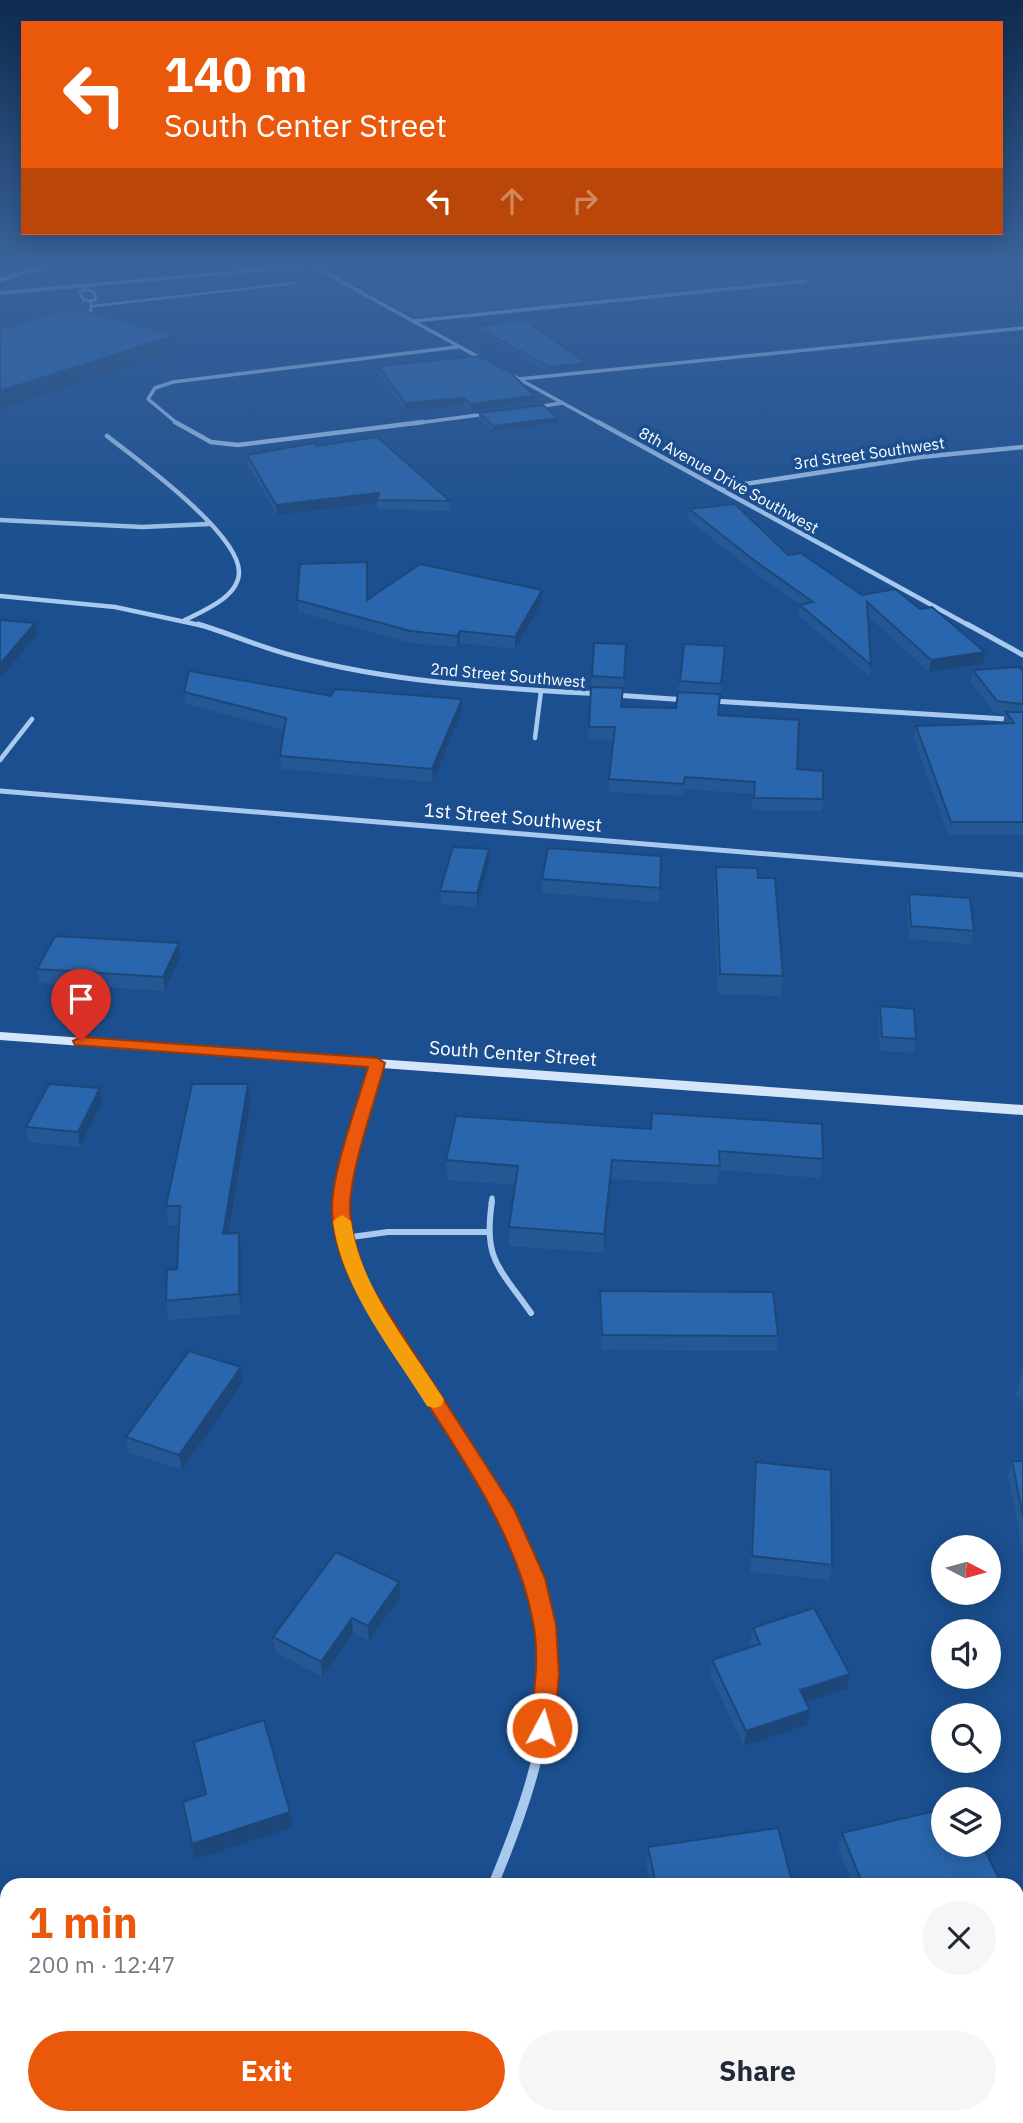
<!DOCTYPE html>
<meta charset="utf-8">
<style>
body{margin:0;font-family:"IBM Plex Sans",sans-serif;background:#f6f6f7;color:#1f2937;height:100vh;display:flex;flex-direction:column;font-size:26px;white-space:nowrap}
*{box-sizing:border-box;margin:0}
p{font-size:23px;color:#747a83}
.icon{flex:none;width:38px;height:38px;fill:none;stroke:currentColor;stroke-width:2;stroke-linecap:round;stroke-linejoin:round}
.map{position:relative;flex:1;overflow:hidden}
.sheet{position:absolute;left:0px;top:1878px;width:1024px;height:247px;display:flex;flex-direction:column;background:#fff;border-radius:21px 21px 0 0;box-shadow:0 4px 18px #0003}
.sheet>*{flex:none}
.hud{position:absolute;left:21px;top:21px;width:982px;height:214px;border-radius:0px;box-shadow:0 4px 18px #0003;background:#ea580c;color:#fff;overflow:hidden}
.needle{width:46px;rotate:96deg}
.tools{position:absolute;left:931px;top:1535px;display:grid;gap:14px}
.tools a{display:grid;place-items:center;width:70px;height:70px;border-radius:50%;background:#fff;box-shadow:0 4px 18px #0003;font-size:35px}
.pin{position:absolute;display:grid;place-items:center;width:60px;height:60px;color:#fff;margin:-72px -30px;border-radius:50% 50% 50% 0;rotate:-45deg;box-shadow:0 0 7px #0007}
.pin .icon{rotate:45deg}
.me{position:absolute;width:77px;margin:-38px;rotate:6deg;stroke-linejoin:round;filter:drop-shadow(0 0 5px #0008)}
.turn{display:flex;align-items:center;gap:24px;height:147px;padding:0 28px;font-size:32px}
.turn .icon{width:91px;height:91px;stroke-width:2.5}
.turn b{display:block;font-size:49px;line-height:60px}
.lanes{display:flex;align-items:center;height:66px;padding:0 28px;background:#0003;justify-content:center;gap:35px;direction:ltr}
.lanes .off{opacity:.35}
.round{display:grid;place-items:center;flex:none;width:74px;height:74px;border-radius:37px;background:#f6f6f7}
.summary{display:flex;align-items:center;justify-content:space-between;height:119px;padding:0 28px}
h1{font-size:42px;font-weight:700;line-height:52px;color:#ea580c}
.cta{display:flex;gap:14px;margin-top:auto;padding:14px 28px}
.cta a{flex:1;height:80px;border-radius:42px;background:#ea580c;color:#fff;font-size:28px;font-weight:700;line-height:80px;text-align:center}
.cta a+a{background:#f6f6f7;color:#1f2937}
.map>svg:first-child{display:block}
.green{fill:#2461a8}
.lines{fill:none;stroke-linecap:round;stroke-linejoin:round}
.lane-far4{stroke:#a9c9ee;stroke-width:2.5}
.lane-far3{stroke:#a9c9ee;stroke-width:4.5}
.lane-far2{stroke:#a9c9ee;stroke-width:5}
.lane-far1{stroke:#a9c9ee;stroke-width:6}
.lane{stroke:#a9c9ee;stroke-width:8}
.street-far5{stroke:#a9c9ee;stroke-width:3.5}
.street-far4{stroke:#a9c9ee;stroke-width:4.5}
.street-far3{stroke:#a9c9ee;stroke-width:5}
.street-far2{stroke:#a9c9ee;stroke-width:7}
.street-far1{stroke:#a9c9ee;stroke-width:9}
.street{stroke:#a9c9ee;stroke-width:10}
.secondary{fill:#d6e6fa;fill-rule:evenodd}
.primary{fill:#f0f6ff;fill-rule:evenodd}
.wall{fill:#245895}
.shaded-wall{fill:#1d4779}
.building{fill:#2a66ad;stroke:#1d4779;stroke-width:2}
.route{fill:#ea580c;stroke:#983908;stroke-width:2}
.slow{fill:#f59e0b}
.labels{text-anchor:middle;stroke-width:7;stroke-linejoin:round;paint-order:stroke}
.far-street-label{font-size:16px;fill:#fff;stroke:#1b4f8f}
.street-label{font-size:19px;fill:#fff;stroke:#1b4f8f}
</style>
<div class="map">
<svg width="1023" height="2123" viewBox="0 0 1023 2123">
<rect width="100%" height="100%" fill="#1b4f8f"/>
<path class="green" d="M318,263H797L819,276L416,317Z"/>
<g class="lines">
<g class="lane-far4">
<path d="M886,263H892"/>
<path d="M83,287L84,290L79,292L84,300L91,301"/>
<path d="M93,306L296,283"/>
<path d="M83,314L91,311V301L96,299L93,291L84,290"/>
</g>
<g class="lane-far3">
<path d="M535,738L541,691"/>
<path d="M0,760L32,719"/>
</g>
<path class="lane-far2" d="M491,1203L492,1198"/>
<g class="lane-far1">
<path d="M492,1201C483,1260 499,1267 531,1313"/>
<path d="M344,1238L388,1232H487"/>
</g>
<path class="lane" d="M838,2123L859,2118"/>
<g class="street-far5">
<path d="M313,266L482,359"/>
<path d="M0,293L336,263"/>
<path d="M414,321L805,281"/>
<path d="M508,373L601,424"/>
<path d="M519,379L1023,328"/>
<path d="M536,407L562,403"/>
<path d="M178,424L148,399L155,388L173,382L457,347"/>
<path d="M410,424L486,414"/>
</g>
<g class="street-far4">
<path d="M175,422L211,442L238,445L423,422"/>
<path d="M598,422L970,626"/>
<path d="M107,436C138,460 239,533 239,572C239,597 203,611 185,620"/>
<path d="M719,488L921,457L1023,447"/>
<path d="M0,520L142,527L209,524"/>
<path d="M0,596L115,607L204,626"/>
</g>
<g class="street-far3">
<path d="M198,624C231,634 262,648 294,656C393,683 498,688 600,694"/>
<path d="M967,624L1023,655"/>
<path d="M615,695L687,700"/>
<path d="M713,701L1023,720"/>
<path d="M0,791L1023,875"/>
</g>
<path class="street-far2" d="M341,1203L349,1158L377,1063"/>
<path class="street-far1" d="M342,1201L345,1239L360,1284L507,1515L534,1578L541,1610"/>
<g class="street">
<path d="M493,1885C529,1799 563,1703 541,1608"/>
<path d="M441,2118V2123"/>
</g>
<path class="secondary" d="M0,1032L1023,1105V1115L0,1040Z"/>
<path class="primary" d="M50,263H63L0,282V278Z"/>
</g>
<g class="wall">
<path d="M476,327L586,368L550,372L477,332Z"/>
<path d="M378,366L535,396V402L471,411L464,405L405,410L378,373Z"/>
<path d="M479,413L558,418V423L493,431L479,419Z"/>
<path d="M317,446L450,501V511L378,509L377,503L277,515L248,464L247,455Z"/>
<path d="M689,509L788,555L862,595L920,609L985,652L983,664L929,672L868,616L871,665L870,677L799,616L800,605L754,572L688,519Z"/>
<path d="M542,590V602L515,649L460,643L457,647L411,643L298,612L297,600H368Z"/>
<path d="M594,643L626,644L622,707L676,708L680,681L725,646L719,715L797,769L823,799L822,811L752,810L753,794L684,789L683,796L608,792L614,740L588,739Z"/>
<path d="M973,670L1023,671V835H948L914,738L916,726L1003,723L1005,714L995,713L971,682Z"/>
<path d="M184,692L331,696L462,711L433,782L281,769L280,756L284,730L186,704Z"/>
<path d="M489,849V863L477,907L441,904L440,891Z"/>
<path d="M661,856L659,902L542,893V879Z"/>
<path d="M716,867L758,878L783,976L781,996L718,994L714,886Z"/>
<path d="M909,894L974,931L971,944L909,939L907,907Z"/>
<path d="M180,957L165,991L40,983L37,969Z"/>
<path d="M880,1006L916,1039L914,1053L880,1051L878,1020Z"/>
<path d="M100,1088L102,1103L80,1147L29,1142L26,1127Z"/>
<path d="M251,1102L229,1234L241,1252V1314L169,1320L166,1301L177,1269L179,1225H169L166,1206Z"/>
<path d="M456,1116L823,1159L820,1178L719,1170L718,1185L611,1179L604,1253L509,1246V1227L516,1185L447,1180L446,1160Z"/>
<path d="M600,1291L778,1336L777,1351L601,1350L599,1306Z"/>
<path d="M1023,1373V1401L1015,1397L1020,1378Z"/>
<path d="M243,1382L182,1470L129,1453L126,1437Z"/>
<path d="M1012,1461H1023V1553L1008,1476Z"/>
<path d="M756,1462L832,1565L829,1580L750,1572L754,1477Z"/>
<path d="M400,1597L369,1641L353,1633L322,1677L275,1652L273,1637Z"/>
<path d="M753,1628L850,1674L847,1689L806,1702L810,1710L807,1725L744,1746L710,1675L712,1660L752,1647L750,1643Z"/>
<path d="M842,1833L998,1885H853L838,1848Z"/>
<path d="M648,1847L793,1885H651L646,1862Z"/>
</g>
<g class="shaded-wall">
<path d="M177,335L178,351L0,409V391Z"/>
<path d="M586,363V368L550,372V367Z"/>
<path d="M535,396V402L471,411V404Z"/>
<path d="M464,398V405L405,410V403Z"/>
<path d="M558,418V423L493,431V426Z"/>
<path d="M379,493L377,500V503L277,515L276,505Z"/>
<path d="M542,590V602L515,649V637Z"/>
<path d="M35,623L37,634L0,679V664Z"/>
<path d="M460,631V643L457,647V636Z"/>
<path d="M985,652L983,664L929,672L931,660Z"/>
<path d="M462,699V711L433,782L432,769Z"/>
<path d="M489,849V863L477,907V893Z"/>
<path d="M179,943L180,957L165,991L163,977Z"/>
<path d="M248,1084L251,1102L225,1253L223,1234Z"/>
<path d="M100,1088L102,1103L80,1147L78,1132Z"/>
<path d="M612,1160L611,1179L604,1253V1234Z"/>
<path d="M239,1233L241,1252V1314L239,1294Z"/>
<path d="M241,1367L243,1382L182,1470L179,1455Z"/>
<path d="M399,1582L400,1597L369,1641L368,1626Z"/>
<path d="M352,1618L353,1633L322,1677L321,1662Z"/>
<path d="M850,1674L847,1689L797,1705L800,1690Z"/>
<path d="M810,1710L807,1725L744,1746L746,1731Z"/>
<path d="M290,1812L293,1827L195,1859L192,1844Z"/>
<path d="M1000,1881L998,1885H984Z"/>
</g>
<g class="building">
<path d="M72,308L177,335L0,391V329Z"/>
<path d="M523,319L586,363L550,367L476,327Z"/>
<path d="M479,356L511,373L535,396L471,404L464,398L405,403L378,366Z"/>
<path d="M543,405L558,418L493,426L479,413Z"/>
<path d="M377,437L450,501L377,500L379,493L276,505L247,455L314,443L317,446Z"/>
<path d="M735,504L788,555L801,553L862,595L895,589L920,609L932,607L985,652L931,660L867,602L871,665L800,605L813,602L755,561L689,509Z"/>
<path d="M367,562V600L420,564L542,590L515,637L460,631L457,636L410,631L297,600L300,564Z"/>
<path d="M0,620L35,623L0,664Z"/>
<path d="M594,643L626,644L624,678L592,676Z"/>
<path d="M684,644L725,646L721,684L680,681Z"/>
<path d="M1019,667L1023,671V704L997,701L973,670Z"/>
<path d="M189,671L331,696L335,689L462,699L432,769L280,756L286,718L184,692Z"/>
<path d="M591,687L623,688L621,707L676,708L678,692L720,694L718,715L799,720L797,769L823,771V799L754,798L755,782L685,777L684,784L609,779L615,727H589Z"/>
<path d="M1006,712H1023V822H951L916,726L1014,723Z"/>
<path d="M453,847L489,849L477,893L440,891Z"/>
<path d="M548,848L661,856L660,888L542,879Z"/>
<path d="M716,867L757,868L758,878H775L783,976L720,974Z"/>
<path d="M909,894L970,898L974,931L911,926Z"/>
<path d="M55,936L179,943L163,977L37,969Z"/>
<path d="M880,1006L914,1009L916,1039L882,1037Z"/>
<path d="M49,1084L100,1088L78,1132L26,1127Z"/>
<path d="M192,1084H248L223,1234L239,1233V1294L166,1301L167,1270L177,1269L180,1206H166Z"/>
<path d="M652,1113L822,1124L823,1159L719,1151L720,1166L612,1160L604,1234L509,1227L518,1166L446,1160L456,1116L651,1129Z"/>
<path d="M600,1291L773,1292L778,1336L602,1335Z"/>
<path d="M189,1351L241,1367L179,1455L126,1437Z"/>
<path d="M1012,1461H1023V1516Z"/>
<path d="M756,1462L831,1470L832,1565L752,1556Z"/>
<path d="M336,1552L399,1582L368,1626L352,1618L321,1662L273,1637Z"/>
<path d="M814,1608L850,1674L800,1690L810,1710L746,1731L712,1660L760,1644L753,1628Z"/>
<path d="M264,1720L290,1812L192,1844L183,1802L206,1794L194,1742Z"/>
<path d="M943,1809V1844H982L1000,1881L984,1885H863L842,1833Z"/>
<path d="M778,1828L793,1885H656L648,1847Z"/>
</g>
<linearGradient id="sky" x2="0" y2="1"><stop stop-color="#0f2b4f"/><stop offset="0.47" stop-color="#39639b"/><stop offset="1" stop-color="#39639b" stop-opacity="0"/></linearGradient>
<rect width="1023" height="560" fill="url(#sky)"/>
<path class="route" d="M81,1037L377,1058L385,1063C375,1102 349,1172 350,1210C351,1236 360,1259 369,1283L514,1509L545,1578L556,1625L559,1674L554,1728L550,1736L542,1739L533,1736L530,1728C534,1693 540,1657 533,1622C515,1523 443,1431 390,1346C363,1303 334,1263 332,1211C331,1174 357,1105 368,1067L75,1045L73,1041Z"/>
<path class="slow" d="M342,1215L351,1221C360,1286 406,1340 441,1395L444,1400L441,1406L434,1408L427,1406C391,1348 342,1290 333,1221Z"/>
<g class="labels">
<g class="far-street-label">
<text transform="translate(869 453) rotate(-8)" y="6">3rd Street Southwest</text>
<text transform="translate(729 480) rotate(29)" y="6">8th Avenue Drive Southwest</text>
<text transform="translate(508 675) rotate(5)" y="6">2nd Street Southwest</text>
</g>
<g class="street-label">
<text transform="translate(513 817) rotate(5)" y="7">1st Street Southwest</text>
<text transform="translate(513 1053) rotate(4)" y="7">South Center Street</text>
</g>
</g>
</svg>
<div class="tools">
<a><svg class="needle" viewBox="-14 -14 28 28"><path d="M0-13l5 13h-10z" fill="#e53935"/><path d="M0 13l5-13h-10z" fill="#747a83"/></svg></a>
<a><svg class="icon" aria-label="sound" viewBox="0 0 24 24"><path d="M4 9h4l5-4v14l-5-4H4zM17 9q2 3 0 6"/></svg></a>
<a><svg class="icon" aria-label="search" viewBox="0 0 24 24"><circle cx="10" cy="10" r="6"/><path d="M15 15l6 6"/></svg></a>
<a><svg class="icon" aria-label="layers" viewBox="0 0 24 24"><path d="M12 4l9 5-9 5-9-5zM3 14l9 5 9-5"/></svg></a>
</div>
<div class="pin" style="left:81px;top:1041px;background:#d93025"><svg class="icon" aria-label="arrive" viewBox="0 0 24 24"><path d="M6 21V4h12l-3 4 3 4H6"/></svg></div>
<svg class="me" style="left:542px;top:1728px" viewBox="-20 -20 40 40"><circle r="17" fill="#ea580c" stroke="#fff" stroke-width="3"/><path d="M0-11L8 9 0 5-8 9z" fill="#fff"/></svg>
<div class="hud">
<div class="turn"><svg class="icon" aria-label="left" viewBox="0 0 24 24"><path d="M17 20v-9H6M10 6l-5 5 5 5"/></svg><div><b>140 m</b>South Center Street</div></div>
<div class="lanes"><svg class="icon" aria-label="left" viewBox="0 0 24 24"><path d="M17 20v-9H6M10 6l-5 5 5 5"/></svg><svg class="icon off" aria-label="ahead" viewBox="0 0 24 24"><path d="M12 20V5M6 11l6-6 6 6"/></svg><svg class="icon off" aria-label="right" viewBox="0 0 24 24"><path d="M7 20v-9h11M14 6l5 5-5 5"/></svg></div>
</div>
<section class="sheet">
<div class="summary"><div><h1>1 min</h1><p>200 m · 12:47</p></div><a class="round"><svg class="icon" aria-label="close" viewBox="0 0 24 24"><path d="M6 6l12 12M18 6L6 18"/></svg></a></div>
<div class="cta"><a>Exit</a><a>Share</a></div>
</section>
</div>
